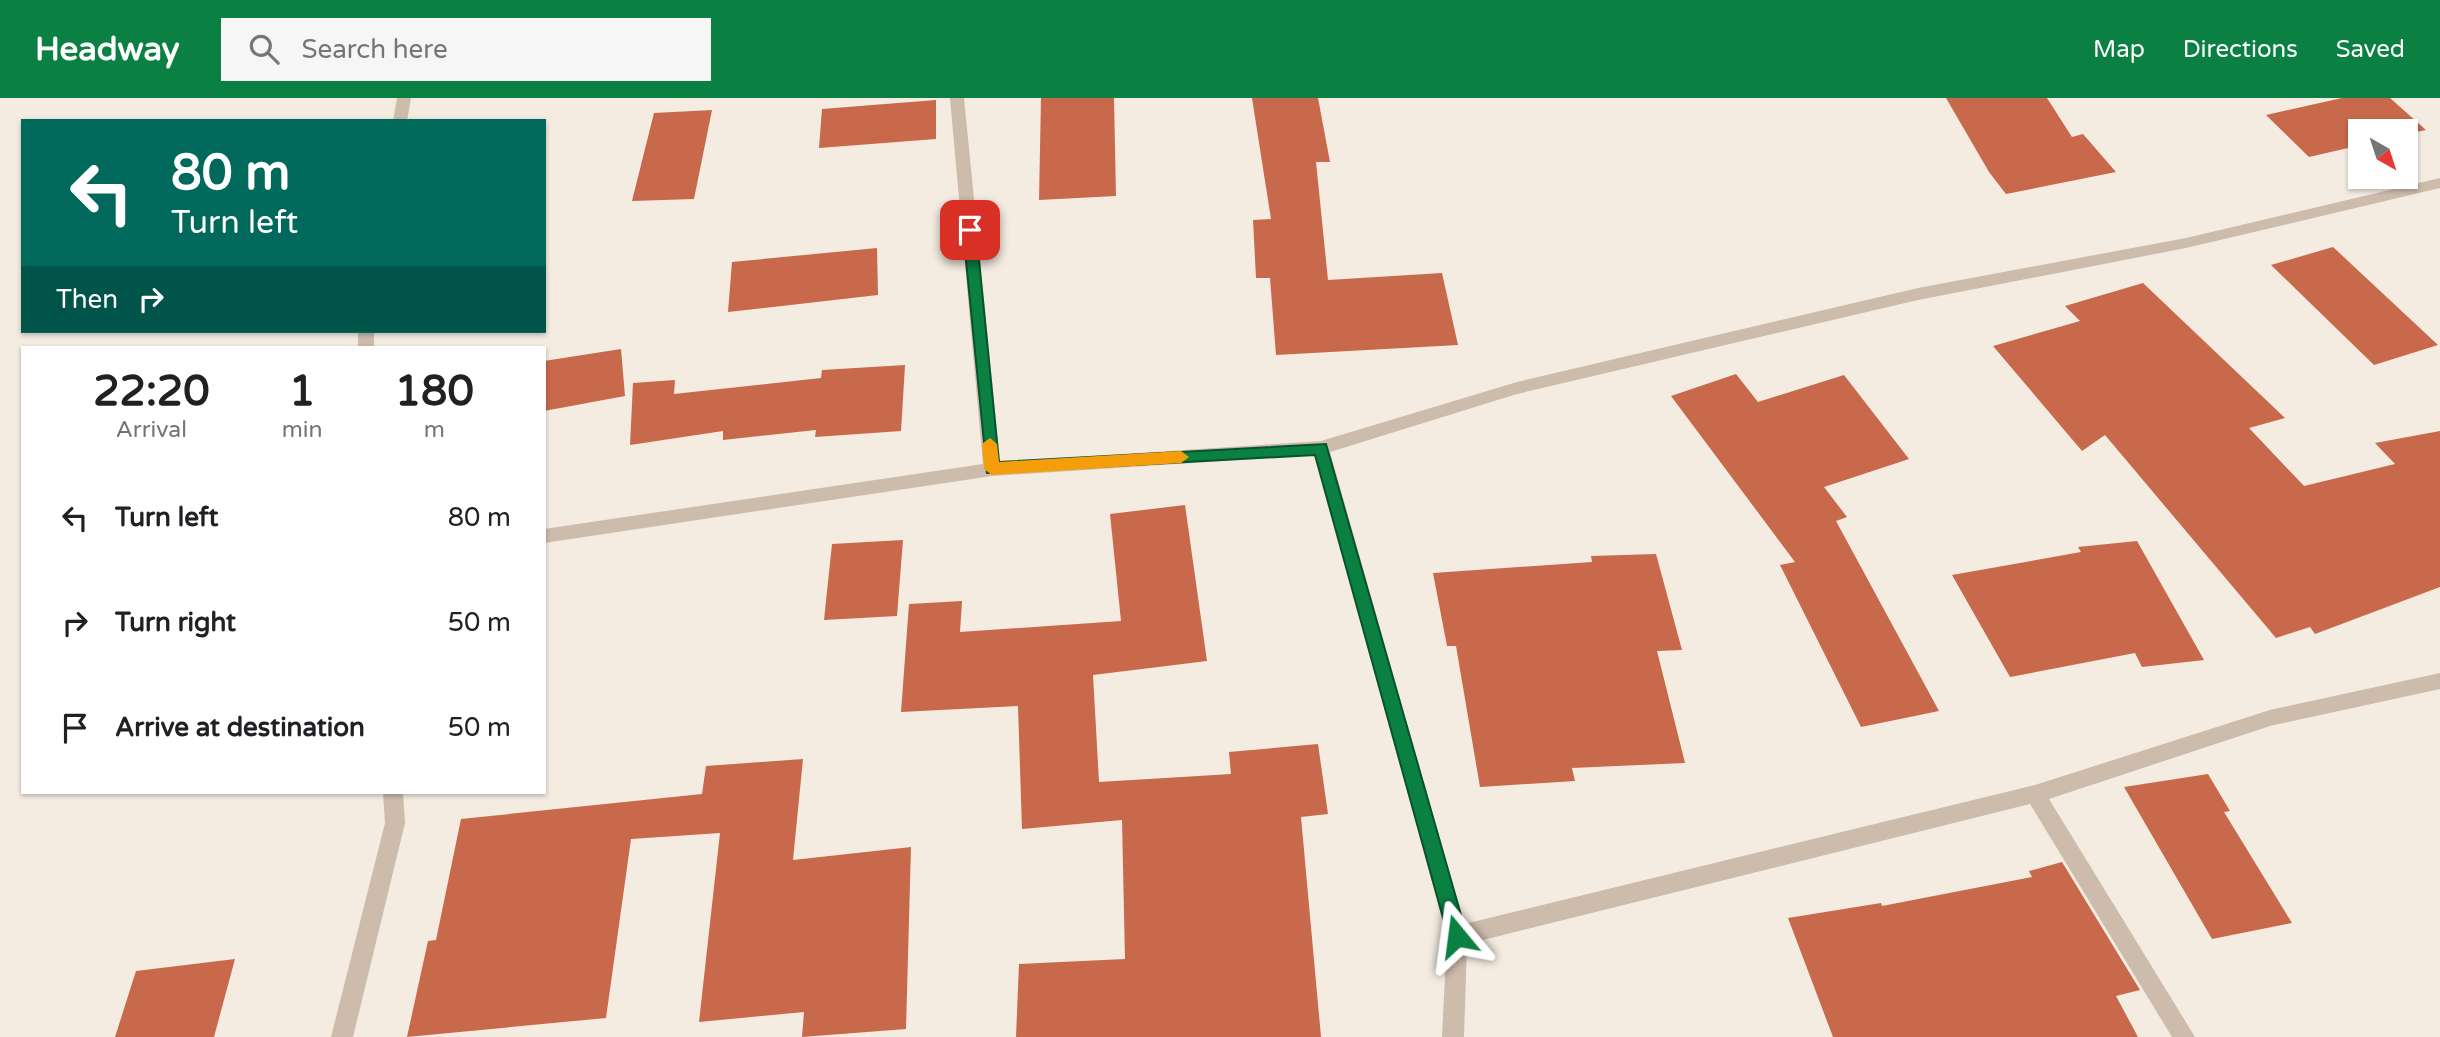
<!DOCTYPE html>
<style>
body{margin:0;font-family:"Varela Round",sans-serif;background:#f6f6f6;color:#202124;height:100vh;display:flex;flex-direction:column;font-size:26px;white-space:nowrap}
*{box-sizing:border-box;margin:0}
p{font-size:23px;color:#757577}
.icon{flex:none;width:38px;height:38px;fill:none;stroke:currentColor;stroke-width:2;stroke-linecap:round;stroke-linejoin:round}
.map{position:relative;flex:1;overflow:hidden}
.panel{position:absolute;left:21px;top:248px;width:525px;height:448px;display:flex;flex-direction:column;background:#fff;border-radius:0px;box-shadow:0 2px 5px #0004}
.panel>*{flex:none}
.guide{position:absolute;left:21px;top:21px;width:525px;height:214px;border-radius:0px;box-shadow:0 2px 5px #0004;background:#00695c;color:#fff;overflow:hidden}
.needle{width:46px;rotate:141deg}
.controls{position:absolute;left:2348px;top:21px;display:grid;gap:14px}
.controls a{display:grid;place-items:center;width:70px;height:70px;border-radius:0px;background:#fff;box-shadow:0 2px 5px #0004;font-size:35px}
.pin{position:absolute;display:grid;place-items:center;width:60px;height:60px;color:#fff;margin:-30px;border-radius:14px;box-shadow:0 4px 10px #0006}
.me{position:absolute;width:77px;margin:-38px;rotate:344deg;stroke-linejoin:round;filter:drop-shadow(0 0 5px #0008)}
.turn{display:flex;align-items:center;gap:24px;height:147px;padding:0 35px;font-size:32px}
.turn .icon{width:91px;height:91px;stroke-width:2.5}
.turn b{display:block;font-size:49px;line-height:60px}
.then{display:flex;align-items:center;height:66px;padding:0 35px;background:#0003;gap:14px;font-size:26px}
.eta{display:flex;justify-content:space-evenly;align-items:center;height:119px;text-align:center}
.eta b{font-size:42px;font-weight:800;line-height:49px}
ul{padding:0;list-style:none}
li{display:flex;align-items:center;gap:21px;height:105px;padding:0 35px}
li div{flex:1}
li b{display:block;font-size:26px}
li em{font-style:normal}
header{display:flex;align-items:center;gap:42px;box-sizing:border-box;height:98px;padding:0 35px;background:#0b8043;color:#fff}
header strong{font-size:33px}
nav{display:flex;gap:38px;margin-inline-start:auto;font-size:24px}
.search{width:490px;height:63px;background:#f6f6f6;display:flex;align-items:center;gap:18px;box-sizing:border-box;padding:0 24px;border-radius:0px;color:#757577;font-size:26px}
.map>svg:first-child{display:block}
.building{fill:#c8694b}
.lines{fill:none;stroke-linecap:round;stroke-linejoin:round}
.street{fill:#cdbbac;fill-rule:evenodd}
.route{fill:#0b8043;stroke:#07532c;stroke-width:2}
.slow{fill:#f59e0b}
</style>
<header>
<strong>Headway</strong>
<div class="search"><svg class="icon" aria-label="search" viewBox="0 0 24 24"><circle cx="10" cy="10" r="6"/><path d="M15 15l6 6"/></svg>Search here</div>
<nav><a>Map</a><a>Directions</a><a>Saved</a></nav>
</header>
<div class="map">
<svg width="2440" height="939" viewBox="0 0 2440 939">
<rect width="100%" height="100%" fill="#f4ebe1"/>
<g class="building">
<path d="M1041,0H1114L1116,98L1039,102Z"/>
<path d="M1252,0H1318L1330,64H1316L1328,182L1442,175L1458,247L1276,257L1270,180H1256L1253,122L1271,121Z"/>
<path d="M1946,0H2047L2072,39L2083,36L2116,74L2006,96L1989,74Z"/>
<path d="M2342,0H2390L2426,32L2406,36V33H2361V47L2309,59L2266,17Z"/>
<path d="M936,2V41L819,50L822,11Z"/>
<path d="M712,12L694,101L632,103L654,15Z"/>
<path d="M2333,149L2438,247L2374,267L2271,167Z"/>
<path d="M877,150L878,197L728,214L732,164Z"/>
<path d="M2143,185L2285,320L2249,330L2304,388L2395,366L2375,345L2440,333V489L2315,536L2310,529L2276,540L2105,337L2082,353L1993,248L2080,223L2065,208Z"/>
<path d="M621,251L625,298L544,313V263Z"/>
<path d="M905,267L901,333L815,339L816,332L723,342V333L630,347L633,285L675,282L674,296L821,280L822,272Z"/>
<path d="M1736,276L1758,304L1844,277L1909,361L1824,389L1847,419L1836,423L1939,613L1861,629L1780,467L1795,464L1671,298Z"/>
<path d="M1185,407L1207,563L1093,577L1099,684L1231,676L1229,654L1318,646L1328,716L1301,719L1321,939H1016L1019,866L1125,861L1122,722L1022,731L1018,608L901,614L909,506L962,503L960,534L1121,523L1110,416Z"/>
<path d="M903,442L897,518L824,522L832,446Z"/>
<path d="M2137,443L2204,562L2142,569L2135,555L2010,579L1952,477L2081,454L2078,449Z"/>
<path d="M1656,456L1682,552L1657,553L1685,665L1572,670L1575,683L1480,689L1456,548H1447L1433,475L1592,464L1591,458Z"/>
<path d="M803,661L793,762L911,749L906,931L802,939L804,914L699,924L720,735L631,741L606,920L407,939L428,843L436,842L461,721L702,696L706,668Z"/>
<path d="M2208,676L2230,713L2224,714L2292,825L2212,841L2124,689Z"/>
<path d="M2062,764L2140,892L2116,898L2138,939H1833L1788,820L1881,805L1882,808L2032,779L2029,773Z"/>
<path d="M235,861L214,939H115L136,873Z"/>
</g>
<g class="lines">
<g class="street">
<path d="M397,0H411L407,23H393Z"/>
<path d="M950,0H964L1000,364L1321,343L1517,284L1918,190L2186,140L2440,80V90L2186,150L1918,202L1517,296L1330,354L1464,826L2035,687L2270,612L2440,575V591L2270,628L2049,701L2195,939H2172L2030,706L1467,846L1464,939H1442L1447,838L1315,357L992,378L544,445V431L983,366Z"/>
<rect x="358" y="233" width="16" height="17"/>
<path d="M383,695H403L405,725L353,939H331L385,725Z"/>
</g>
</g>
<path class="route" d="M970,128L976,132L999,364L1326,346L1467,838L1464,845L1457,848L1451,845L1448,838L1315,357L987,375L963,132Z"/>
<path class="slow" d="M990,340L997,346L999,364L1181,353L1189,359L1181,365L992,377L984,371L982,346Z"/>
</svg>
<div class="controls">
<a><svg class="needle" viewBox="-14 -14 28 28"><path d="M0-13l5 13h-10z" fill="#e53935"/><path d="M0 13l5-13h-10z" fill="#757577"/></svg></a>
</div>
<div class="pin" style="left:970px;top:132px;background:#d93025"><svg class="icon" aria-label="arrive" viewBox="0 0 24 24"><path d="M6 21V4h12l-3 4 3 4H6"/></svg></div>
<svg class="me" style="left:1457px;top:838px" viewBox="-20 -20 40 40"><path d="M0-17L14 15 0 8-14 15z" fill="#0b8043" stroke="#fff" stroke-width="4"/></svg>
<div class="guide">
<div class="turn"><svg class="icon" aria-label="left" viewBox="0 0 24 24"><path d="M17 20v-9H6M10 6l-5 5 5 5"/></svg><div><b>80 m</b>Turn left</div></div>
<div class="then">Then<svg class="icon" aria-label="right" viewBox="0 0 24 24"><path d="M7 20v-9h11M14 6l5 5-5 5"/></svg></div>
</div>
<section class="panel">
<div class="eta">
<div><b>22:20</b><p>Arrival</p></div>
<div><b>1</b><p>min</p></div>
<div><b>180</b><p>m</p></div>
</div>
<ul>
<li><svg class="icon" aria-label="left" viewBox="0 0 24 24"><path d="M17 20v-9H6M10 6l-5 5 5 5"/></svg><div><b>Turn left</b></div><em>80 m</em></li>
<li><svg class="icon" aria-label="right" viewBox="0 0 24 24"><path d="M7 20v-9h11M14 6l5 5-5 5"/></svg><div><b>Turn right</b></div><em>50 m</em></li>
<li><svg class="icon" aria-label="arrive" viewBox="0 0 24 24"><path d="M6 21V4h12l-3 4 3 4H6"/></svg><div><b>Arrive at destination</b></div><em>50 m</em></li>
</ul>
</section>
</div>
